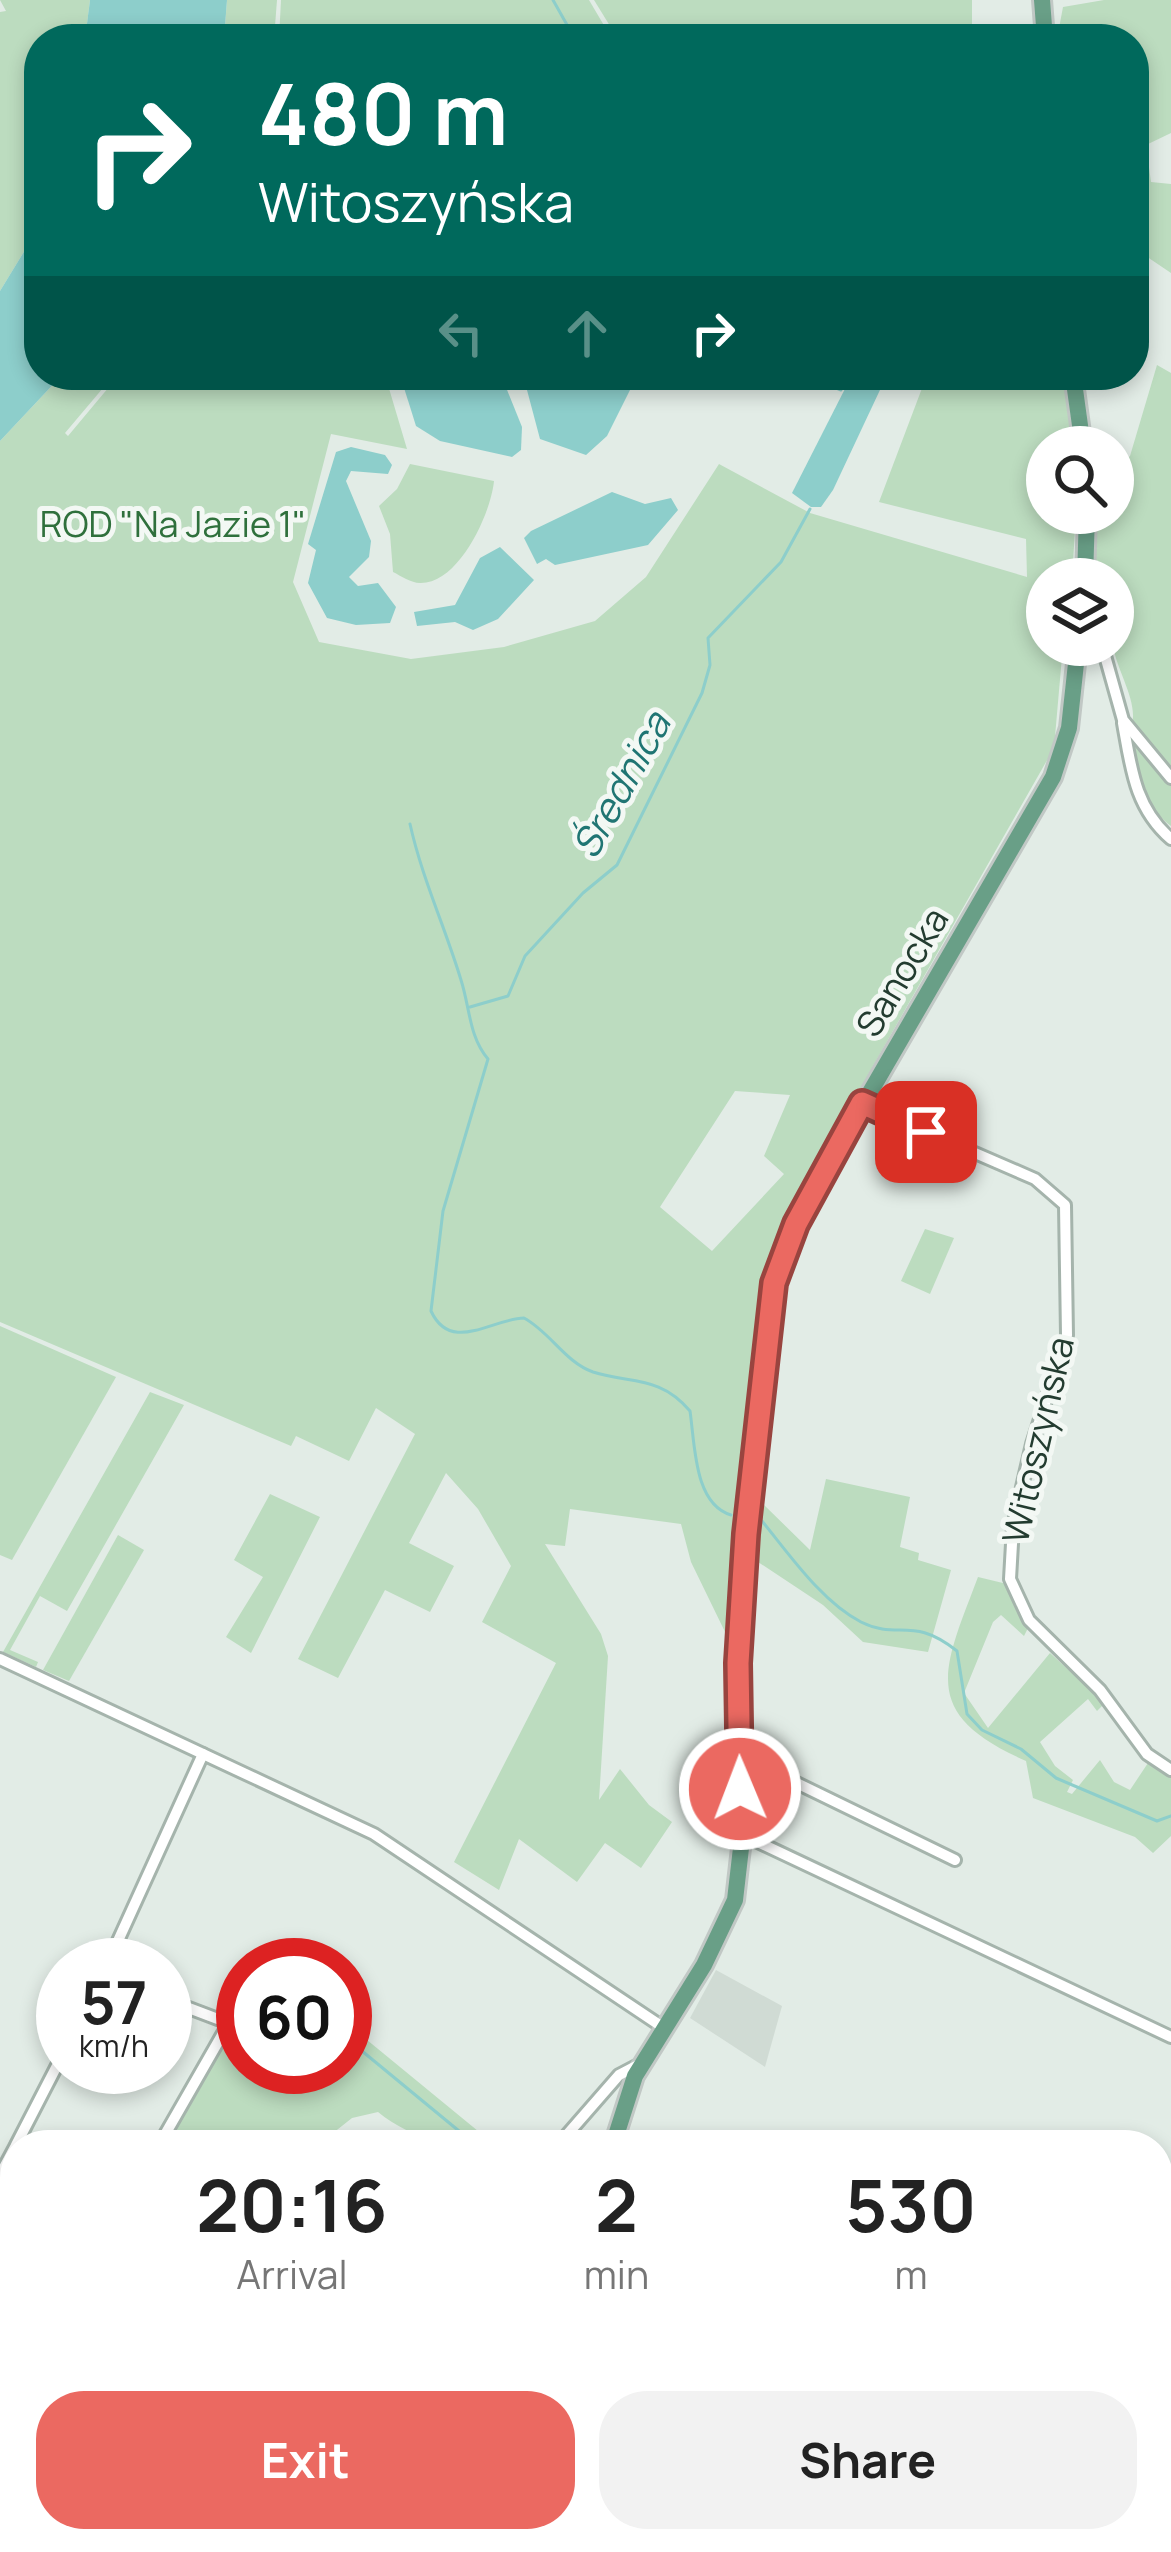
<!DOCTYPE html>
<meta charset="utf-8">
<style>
body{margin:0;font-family:Manrope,sans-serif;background:#f2f2f2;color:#222;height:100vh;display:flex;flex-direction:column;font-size:45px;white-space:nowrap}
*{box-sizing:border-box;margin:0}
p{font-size:39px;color:#767676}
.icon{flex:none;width:66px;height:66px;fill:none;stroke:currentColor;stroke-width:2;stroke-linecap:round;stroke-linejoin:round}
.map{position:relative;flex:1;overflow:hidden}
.sheet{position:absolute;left:0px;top:2130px;width:1173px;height:423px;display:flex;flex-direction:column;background:#fff;border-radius:48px 48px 0 0;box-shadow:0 6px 18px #0003}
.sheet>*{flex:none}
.guide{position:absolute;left:24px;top:24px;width:1125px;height:366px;border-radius:48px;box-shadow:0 6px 18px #0003;background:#00695c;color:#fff;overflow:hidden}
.tools{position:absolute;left:1026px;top:426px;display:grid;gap:24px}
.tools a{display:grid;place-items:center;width:108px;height:108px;border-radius:50%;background:#fff;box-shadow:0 6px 18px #0003;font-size:60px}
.speed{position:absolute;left:36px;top:1938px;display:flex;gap:24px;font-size:60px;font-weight:700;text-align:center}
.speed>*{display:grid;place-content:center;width:156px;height:156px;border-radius:50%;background:#fff;box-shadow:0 6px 18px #0003;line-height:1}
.speed small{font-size:30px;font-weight:400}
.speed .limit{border:18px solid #d22;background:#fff;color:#111}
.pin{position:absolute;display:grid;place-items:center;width:102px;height:102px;color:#fff;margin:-51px;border-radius:24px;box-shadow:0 6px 18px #0006}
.me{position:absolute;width:132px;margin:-66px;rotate:359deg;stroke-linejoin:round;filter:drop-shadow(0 0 9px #0008)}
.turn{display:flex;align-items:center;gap:42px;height:252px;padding:0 36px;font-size:54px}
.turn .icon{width:156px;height:156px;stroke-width:2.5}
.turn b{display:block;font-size:84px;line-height:102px}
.lanes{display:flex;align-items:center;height:114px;padding:0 36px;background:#0003;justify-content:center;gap:60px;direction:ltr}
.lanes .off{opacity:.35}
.eta{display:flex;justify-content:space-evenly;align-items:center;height:204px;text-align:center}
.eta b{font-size:72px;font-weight:700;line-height:84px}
.button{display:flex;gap:24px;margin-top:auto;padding:24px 36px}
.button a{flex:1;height:138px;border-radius:48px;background:#eb6961;color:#fff;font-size:48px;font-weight:700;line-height:138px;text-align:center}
.button a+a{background:#f2f2f2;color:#222}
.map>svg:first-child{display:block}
.built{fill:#d0dbd4}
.green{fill:#bcdcbf;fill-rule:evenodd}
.water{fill:#8dcecb}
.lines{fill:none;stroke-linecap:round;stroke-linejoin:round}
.stream{stroke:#8dcecb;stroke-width:3}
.street-casing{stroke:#a5b4ac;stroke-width:16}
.primary-casing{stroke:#c1c8c5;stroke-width:22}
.street{stroke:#fff;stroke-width:10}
.primary{stroke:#699f87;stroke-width:16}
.route-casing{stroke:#99443f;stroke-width:30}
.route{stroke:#eb6961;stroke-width:21}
.labels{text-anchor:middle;stroke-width:10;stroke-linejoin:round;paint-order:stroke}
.park-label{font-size:36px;fill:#2f703c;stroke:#f3f8f4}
.street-label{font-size:36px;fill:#233c30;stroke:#f3f8f4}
.water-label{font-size:39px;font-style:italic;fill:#207573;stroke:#f3f8f4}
</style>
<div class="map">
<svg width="1171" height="2552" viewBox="0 0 1171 2552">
<rect width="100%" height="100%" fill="#e2ece6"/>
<g class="built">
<path d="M716,1970L782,2006L765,2067L690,2018Z"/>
<path d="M0,2466L15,2472V2538H169L202,2552H0Z"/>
</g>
<g class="green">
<path d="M0,0H90L85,39H39V227L0,291V12L6,11Z"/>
<path d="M227,0H277L274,39H224Z"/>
<path d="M281,0H589L612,39H279Z"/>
<path d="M594,0H972V36L618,39Z"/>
<path d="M1104,0H1171V133L1146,145L1151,182L1171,184V273L1134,248V39H1057L1063,7Z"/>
<path d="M1157,365L1171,373V826C1137,801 1130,755 1133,717C1134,695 1116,668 1113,645C1110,624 1113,600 1113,579H1095L1096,513H1113V470L1130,456Z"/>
<path d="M62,375H114L65,433L68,436L119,375H385L407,449L331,434L293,582L319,642L411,659L504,647L595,621L646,577L719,464L810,513L1027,577L1026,539L879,502L927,375H1065L1075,447H1047V513H1076L1072,579H1047V645H1063L1054,748L803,1189L765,1276L727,1636L691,1562L681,1524L570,1509L565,1546L545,1544L601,1634L608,1656L599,1800L620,1769L649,1805L672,1822L641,1868L605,1843L577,1882L519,1839L499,1890L454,1862L556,1663L482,1622L511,1566L478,1509L446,1473L409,1543L454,1566L430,1612L385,1590L338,1678L298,1659L415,1434L376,1408L349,1461L296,1436L291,1446L0,1322V441ZM735,1091L790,1095L764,1156L784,1174L712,1251L660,1207Z"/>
<path d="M410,464L494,481C491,513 459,584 420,583C411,583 401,576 393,572L390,534L379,506L397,489Z"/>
<path d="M925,1229L954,1238L930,1294L901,1281Z"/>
<path d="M0,1326L116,1377L12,1560L0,1555Z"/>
<path d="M150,1392L184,1405L67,1611L40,1596L10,1650L38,1662L36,1667L3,1652Z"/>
<path d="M826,1479L910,1497L900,1547L919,1553L918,1560L951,1570L928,1652L863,1642L823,1605L752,1558L756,1506L761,1502L810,1550Z"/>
<path d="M270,1494L320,1517L251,1653L226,1637L263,1577L234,1560Z"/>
<path d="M118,1535L144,1550L69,1681L43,1670Z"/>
<path d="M978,1577L1007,1584L1028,1628L1024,1636L1001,1615L993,1622L964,1693L988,1728L1050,1653L1105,1703L1097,1711L1088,1699L1040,1742L1055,1766L1073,1780L1067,1792L1072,1794L1100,1760L1114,1782L1130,1790L1148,1763L1171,1776V1836L1153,1853L1135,1837L1033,1798L1026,1761C918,1713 943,1670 978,1577Z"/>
<path d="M230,2027L243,2029V2067H345V2031L361,2035L495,2145C450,2145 414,2141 378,2112L352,2118L318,2145H162Z"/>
</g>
<g class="water">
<path d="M90,0H227L224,39H85Z"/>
<path d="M39,227V375H62L0,441V291Z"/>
<path d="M400,375H501L522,427L521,450L512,457L440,441L416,426Z"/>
<path d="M523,375H649L640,390H630L607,436L586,455L540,439Z"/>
<path d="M852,375H887L833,490L821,507H811L792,493Z"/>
<path d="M351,447L385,455L392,465L388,474L351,471L346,481L371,541L369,557L349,577L358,586L378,583L396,607L390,623L356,625L327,618L308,583L316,550L308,544L336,452Z"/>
<path d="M612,492L645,504L671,498L678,510L648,545L555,565L546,559L537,564L524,538L531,531Z"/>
<path d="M500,547L534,580L498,619L473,630L455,622L417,626L414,612L455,605L480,558Z"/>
</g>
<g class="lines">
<g class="stream">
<path d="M553,0L575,39"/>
<path d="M806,375L841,390"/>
<path d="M410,824C422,878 445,927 461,980C470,1008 469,1037 488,1059L443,1211L431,1311C451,1354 491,1319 524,1318C550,1332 565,1362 593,1372C630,1384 660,1375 690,1411C695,1445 694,1504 731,1515"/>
<path d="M470,1007L508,996L525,956L583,893L617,865L702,693L710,665L708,638L781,562L810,509"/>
<path d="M762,1521C789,1554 822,1602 861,1622C899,1641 912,1615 957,1651L967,1714L982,1730L1021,1749L1056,1778L1157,1821L1171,1816"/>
<path d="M236,2032H243"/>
<path d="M345,2037L476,2145"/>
<path d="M1158,2469L1171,2475"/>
</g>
<g class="street-casing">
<g id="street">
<path d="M1102,645L1123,720L1171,778"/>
<path d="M1123,723C1131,768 1135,808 1171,839"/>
<path d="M862,1104L1035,1179L1065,1205L1067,1335L1032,1444L1013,1526L1010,1579L1029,1620L1100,1690L1147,1754L1171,1770"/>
<path d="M0,1659L374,1834L664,2028"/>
<path d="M739,1755L955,1860"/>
<path d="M741,1834L1171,2037"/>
<path d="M107,1965L203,1754"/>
<path d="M16,2145L63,2054"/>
<path d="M159,2145L226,2028L223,2021L165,1999"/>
<path d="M558,2145L619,2075L640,2064"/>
<path d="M0,2175L15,2147"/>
<path d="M0,2339L15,2345"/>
<path d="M0,2458L15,2465"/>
<path d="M186,2538L218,2552"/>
<path d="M375,2538L403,2552"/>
</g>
</g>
<g class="primary-casing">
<g id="primary">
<path d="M1042,0L1045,39"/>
<path d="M1073,375L1083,447"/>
<path d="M1085,579L1087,513"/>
<path d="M613,2145L635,2076L704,1965L735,1900L741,1848L738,1663L746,1534L778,1268L811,1194L1053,777L1069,728L1078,645"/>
<path d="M410,2552L418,2538"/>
</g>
</g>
<use href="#street" class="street"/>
<use href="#primary" class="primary"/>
</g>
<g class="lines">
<g class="route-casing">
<path id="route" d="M740,1789L738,1663L746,1534L774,1283L796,1224L862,1103L926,1132"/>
</g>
<use href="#route" class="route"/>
</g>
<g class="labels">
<g class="park-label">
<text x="173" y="537">ROD "Na Jazie 1"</text>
</g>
<g class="street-label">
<text transform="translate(902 972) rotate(-59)" y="13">Sanocka</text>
<text transform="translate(1038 1440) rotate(-77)" y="13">Witoszyńska</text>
</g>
<g class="water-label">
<text transform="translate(621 785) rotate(-61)" y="14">Średnica</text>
</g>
</g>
</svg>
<div class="tools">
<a><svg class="icon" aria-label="search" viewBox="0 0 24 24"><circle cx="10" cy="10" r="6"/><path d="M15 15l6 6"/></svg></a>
<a><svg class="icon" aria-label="layers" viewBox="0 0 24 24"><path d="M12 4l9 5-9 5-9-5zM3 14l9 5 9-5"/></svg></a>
</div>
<div class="speed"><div>57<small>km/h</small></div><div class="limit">60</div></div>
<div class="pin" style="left:926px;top:1132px;background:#d93025"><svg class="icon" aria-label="arrive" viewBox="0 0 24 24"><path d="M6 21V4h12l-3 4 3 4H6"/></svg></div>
<svg class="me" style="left:740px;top:1789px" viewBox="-20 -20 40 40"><circle r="17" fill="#eb6961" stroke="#fff" stroke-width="3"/><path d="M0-11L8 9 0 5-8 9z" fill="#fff"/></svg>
<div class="guide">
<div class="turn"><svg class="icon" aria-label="right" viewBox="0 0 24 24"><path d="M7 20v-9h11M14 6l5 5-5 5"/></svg><div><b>480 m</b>Witoszyńska</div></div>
<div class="lanes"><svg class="icon off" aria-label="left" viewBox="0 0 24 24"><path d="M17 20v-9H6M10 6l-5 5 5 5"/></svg><svg class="icon off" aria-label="ahead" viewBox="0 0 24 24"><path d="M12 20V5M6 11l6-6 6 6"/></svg><svg class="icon" aria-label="right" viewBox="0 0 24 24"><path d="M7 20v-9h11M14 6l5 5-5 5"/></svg></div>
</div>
<section class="sheet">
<div class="eta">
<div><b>20:16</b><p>Arrival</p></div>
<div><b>2</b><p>min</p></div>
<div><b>530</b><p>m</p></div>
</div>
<div class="button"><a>Exit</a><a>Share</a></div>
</section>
</div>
